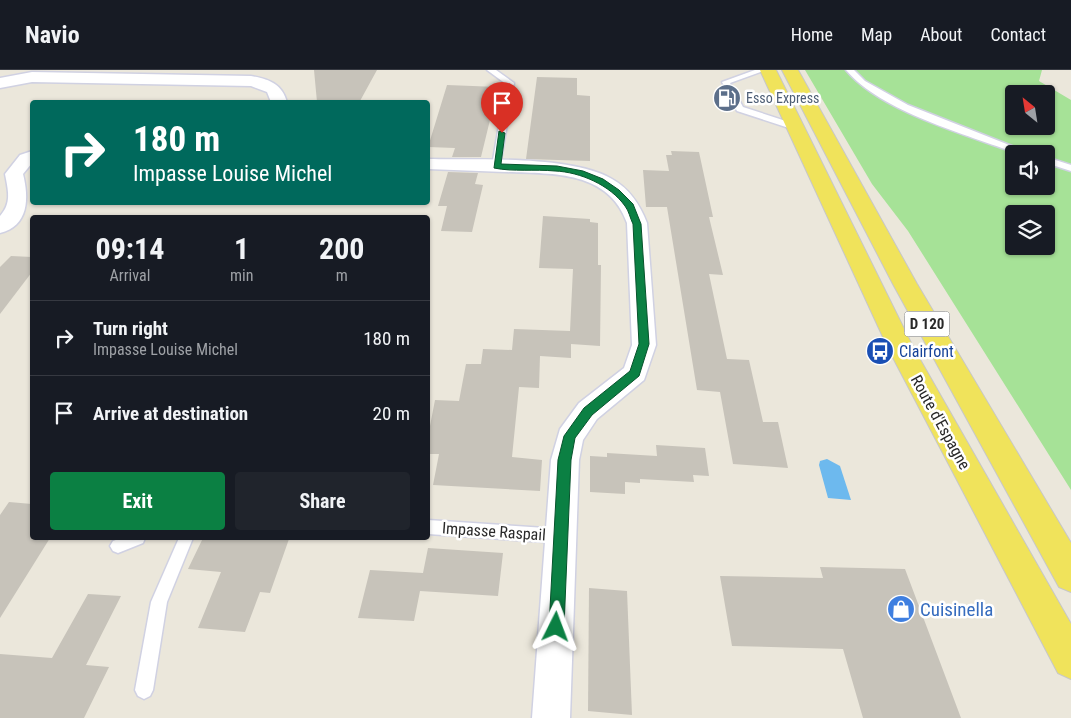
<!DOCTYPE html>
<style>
body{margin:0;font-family:"Roboto Condensed",sans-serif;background:#20242c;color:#f1f3f6;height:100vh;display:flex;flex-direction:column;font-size:19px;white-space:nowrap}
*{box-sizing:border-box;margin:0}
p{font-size:16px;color:#9ea1a6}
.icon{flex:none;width:28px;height:28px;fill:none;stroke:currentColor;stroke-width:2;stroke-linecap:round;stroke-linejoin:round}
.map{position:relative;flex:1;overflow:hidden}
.details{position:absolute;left:30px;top:145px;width:400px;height:325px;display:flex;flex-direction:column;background:#171b24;border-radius:5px;box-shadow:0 1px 4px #0004}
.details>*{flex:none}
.hud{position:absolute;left:30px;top:30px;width:400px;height:105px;border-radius:5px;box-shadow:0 1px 4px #0004;background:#00695c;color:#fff;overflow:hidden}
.needle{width:32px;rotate:330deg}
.buttons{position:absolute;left:1005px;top:15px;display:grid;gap:10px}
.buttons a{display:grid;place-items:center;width:50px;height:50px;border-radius:5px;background:#171b24;box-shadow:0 1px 4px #0004;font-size:25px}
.pin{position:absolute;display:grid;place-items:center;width:42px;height:42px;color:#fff;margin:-51px -21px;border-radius:50% 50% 50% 0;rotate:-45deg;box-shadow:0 0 5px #0007}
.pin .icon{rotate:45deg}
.me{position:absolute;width:55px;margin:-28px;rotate:3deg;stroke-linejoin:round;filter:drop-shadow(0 0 4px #0008)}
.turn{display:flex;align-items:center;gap:18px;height:105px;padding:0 20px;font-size:22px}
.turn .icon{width:65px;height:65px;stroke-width:2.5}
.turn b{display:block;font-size:35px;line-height:42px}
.eta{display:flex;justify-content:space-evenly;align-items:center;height:85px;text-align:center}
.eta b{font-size:30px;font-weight:700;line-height:35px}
.action{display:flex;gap:10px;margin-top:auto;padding:10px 20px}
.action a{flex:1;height:58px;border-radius:5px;background:#0b8043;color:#fff;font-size:20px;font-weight:700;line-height:58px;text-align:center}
.action a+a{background:#20242c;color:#f1f3f6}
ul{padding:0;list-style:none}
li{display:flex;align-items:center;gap:15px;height:75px;padding:0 20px;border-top:1px solid #363941}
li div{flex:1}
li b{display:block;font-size:19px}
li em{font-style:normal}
header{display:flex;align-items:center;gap:30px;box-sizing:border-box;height:70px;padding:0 25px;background:#171b24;border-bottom:1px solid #363941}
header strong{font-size:24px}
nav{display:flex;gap:28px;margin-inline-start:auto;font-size:18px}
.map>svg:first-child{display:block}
.green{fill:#a6e297;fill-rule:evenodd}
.water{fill:#6db9ee}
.building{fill:#c7c3ba}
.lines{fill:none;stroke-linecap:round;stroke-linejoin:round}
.service-casing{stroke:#d0d1e2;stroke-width:3}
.minor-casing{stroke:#d0d1e2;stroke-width:3}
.primary-casing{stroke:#c7c7c7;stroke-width:2}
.service{fill:#fff;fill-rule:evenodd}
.minor{fill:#fff;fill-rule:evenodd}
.primary{fill:#f0e35b;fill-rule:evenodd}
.route{fill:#0b8043;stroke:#07532c}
.labels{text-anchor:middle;stroke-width:5;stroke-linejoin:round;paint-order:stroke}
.far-service-label{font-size:14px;fill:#4e5e75;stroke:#fff;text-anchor:start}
.shield{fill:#fff;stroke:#696969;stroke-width:1}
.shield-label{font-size:15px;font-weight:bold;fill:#292929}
.transit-label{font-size:16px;fill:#164399;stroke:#fff;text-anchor:start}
.street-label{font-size:16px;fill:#292929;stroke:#fff}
.near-shop-label{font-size:19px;fill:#366cbe;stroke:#fff;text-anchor:start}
</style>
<header>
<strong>Navio</strong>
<nav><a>Home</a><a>Map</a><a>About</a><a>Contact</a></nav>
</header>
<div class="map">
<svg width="1071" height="648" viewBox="0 0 1071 648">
<rect width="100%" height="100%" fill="#ebe7db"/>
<path class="green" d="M805,0H1042L1039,11L1071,30V420L908,161L872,114ZM1014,24H1046V56H1014ZM1014,84H1046V116H1014ZM1014,144H1046V176H1014Z"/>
<path class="water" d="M827,389L840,396L851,430L828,428L819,395L820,391Z"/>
<g class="building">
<path d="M314,0H377L360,31L340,30V32H317Z"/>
<path d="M537,7L577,8V25L590,26V91L526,89Z"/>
<path d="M447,15L498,17L481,87H452L455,78L428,77Z"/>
<path d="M671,81L699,82L713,147H709L723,205L709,204L727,289L749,290L763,352H778L788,398L733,394L720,322L697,320L667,137H646L643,100L669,101L666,85H672Z"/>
<path d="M448,102L478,103L475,114L483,115L472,162L441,161L447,136H438Z"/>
<path d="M543,146L590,149V152L598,153V195H601L600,276L571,274V288L540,286L539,318L519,317L512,387L542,390L540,421L433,415L439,384H428V356H430L435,330L459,331L466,294H481L483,279L512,280L514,259L570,261L573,199L539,198Z"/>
<path d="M11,186L32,187V202L0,244V197Z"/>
<path d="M656,375L705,378L709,406L693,405L694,412L640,409V413L625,412V424L590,422V386L607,387V383L657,386Z"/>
<path d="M9,432L32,434V468H50L0,548V445Z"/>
<path d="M203,468L289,469L270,523L260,522L245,562L198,558L221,502L188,499Z"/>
<path d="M428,478L503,483L498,526L420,521L414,551L358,548L370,500L423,503Z"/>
<path d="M820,497L905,499L961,648H863L843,579L732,576L720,506L823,508Z"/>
<path d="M589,518L627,521L632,645L588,641Z"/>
<path d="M88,524L121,526L86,595L109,597L84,648H0V584L52,588Z"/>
</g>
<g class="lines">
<g class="service-casing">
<g id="service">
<path d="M487,0H496L514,13L500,96L496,99L492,96L506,14Z"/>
<path d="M755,0H766L730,13L743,37L798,55V59H792L737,41L722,12Z"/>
<path d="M846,0H854L865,11L908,35L1032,84H1019C968,65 881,42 846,0Z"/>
<path d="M1046,87L1071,95V101L1046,93Z"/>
<path d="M428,450L561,459L566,461L568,466L566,471L561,473L428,464Z"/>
<path d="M121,468H145L143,473L118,483L113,481L110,476L113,471Z"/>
<path d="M179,468H193L167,532L153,620L150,626L144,629L138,626L135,620L151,532Z"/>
</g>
</g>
<g class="minor-casing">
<g id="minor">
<path d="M32,2L251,6C269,9 282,14 287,32H271L267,22L251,16L32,12L0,18V8Z"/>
<path d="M32,81V93L23,104C29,128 29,156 0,163V146C12,133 8,120 5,104L20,85Z"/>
<path d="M428,89C477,90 571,85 612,109C630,119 640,135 647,153L656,275L644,310L597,349L583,370L579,390L570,648H532L551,390L560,359L579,333L624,298L632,275L627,153C608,100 552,104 505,102C479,101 454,100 428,99Z"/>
</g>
</g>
<g class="primary-casing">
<g id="primary">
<path d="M760,0H776L914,279L1071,554V609L1058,603L889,280Z"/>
<path d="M782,0H798L917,214L1071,473V522L1059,517L893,214Z"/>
</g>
</g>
<use href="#service" class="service"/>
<use href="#minor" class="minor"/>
<use href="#primary" class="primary"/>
</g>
<path class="route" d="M499,61L505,63L501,94L557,96L583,101L603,109L619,120L633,134L641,154L649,274L639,306L592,345L575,368L571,390L564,557L562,562L556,564L551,562L549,557L558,390L564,366L584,338L630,301L639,274L633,154C630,148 629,141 625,136C610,115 580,102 555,101C535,99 513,102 494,98Z"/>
<defs>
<g id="fuel-disc" transform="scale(1.4375)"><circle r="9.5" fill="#5c6f8a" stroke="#fff"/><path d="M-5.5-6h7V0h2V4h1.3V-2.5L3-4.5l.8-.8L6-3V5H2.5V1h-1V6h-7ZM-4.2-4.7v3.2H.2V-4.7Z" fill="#fff"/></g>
<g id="bus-disc" transform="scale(1.4375)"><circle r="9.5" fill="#1a4fb4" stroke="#fff"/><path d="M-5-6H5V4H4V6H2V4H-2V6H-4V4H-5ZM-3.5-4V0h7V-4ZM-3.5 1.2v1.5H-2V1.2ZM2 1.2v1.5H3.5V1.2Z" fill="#fff"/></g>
<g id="shop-disc" transform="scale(1.4375)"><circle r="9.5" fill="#3f7fe0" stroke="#fff"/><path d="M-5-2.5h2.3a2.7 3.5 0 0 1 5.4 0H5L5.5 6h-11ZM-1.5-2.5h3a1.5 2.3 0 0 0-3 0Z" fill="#fff"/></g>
</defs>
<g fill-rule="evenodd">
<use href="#fuel-disc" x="727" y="28"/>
<use href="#bus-disc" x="880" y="281"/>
<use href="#shop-disc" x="901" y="539"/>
</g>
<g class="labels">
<g class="far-service-label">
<text x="746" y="33">Esso Express</text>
</g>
<rect class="shield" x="904.5" y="241.5" width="45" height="25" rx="4"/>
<g class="shield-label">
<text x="927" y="259">D 120</text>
</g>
<g class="transit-label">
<text x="899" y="287">Clairfont</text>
</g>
<g class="street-label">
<text transform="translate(941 352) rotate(61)" y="6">Route d'Espagne</text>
<text transform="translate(494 461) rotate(4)" y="6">Impasse Raspail</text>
</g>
<g class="near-shop-label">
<text x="920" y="546">Cuisinella</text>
</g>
</g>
</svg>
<div class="buttons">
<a><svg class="needle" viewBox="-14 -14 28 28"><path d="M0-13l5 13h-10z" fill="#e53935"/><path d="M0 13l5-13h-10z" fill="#9ea1a6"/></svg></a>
<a><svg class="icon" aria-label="sound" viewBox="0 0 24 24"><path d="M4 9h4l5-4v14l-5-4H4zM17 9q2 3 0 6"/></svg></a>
<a><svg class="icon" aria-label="layers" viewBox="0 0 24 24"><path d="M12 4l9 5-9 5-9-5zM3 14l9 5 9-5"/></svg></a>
</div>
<div class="pin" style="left:502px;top:63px;background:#d93025"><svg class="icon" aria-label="arrive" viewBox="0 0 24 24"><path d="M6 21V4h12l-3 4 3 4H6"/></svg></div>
<svg class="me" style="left:556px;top:557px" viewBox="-20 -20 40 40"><path d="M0-17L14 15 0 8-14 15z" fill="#0b8043" stroke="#fff" stroke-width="4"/></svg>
<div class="hud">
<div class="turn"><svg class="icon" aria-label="right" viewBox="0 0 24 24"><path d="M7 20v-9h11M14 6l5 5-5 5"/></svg><div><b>180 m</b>Impasse Louise Michel</div></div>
</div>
<section class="details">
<div class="eta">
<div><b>09:14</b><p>Arrival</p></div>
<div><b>1</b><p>min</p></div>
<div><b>200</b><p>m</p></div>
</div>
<ul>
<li><svg class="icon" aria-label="right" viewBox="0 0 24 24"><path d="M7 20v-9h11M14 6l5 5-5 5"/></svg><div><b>Turn right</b><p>Impasse Louise Michel</p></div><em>180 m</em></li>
<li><svg class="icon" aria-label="arrive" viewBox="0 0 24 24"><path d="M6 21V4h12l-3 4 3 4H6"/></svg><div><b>Arrive at destination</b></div><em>20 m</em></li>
</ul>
<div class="action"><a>Exit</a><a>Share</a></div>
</section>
</div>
